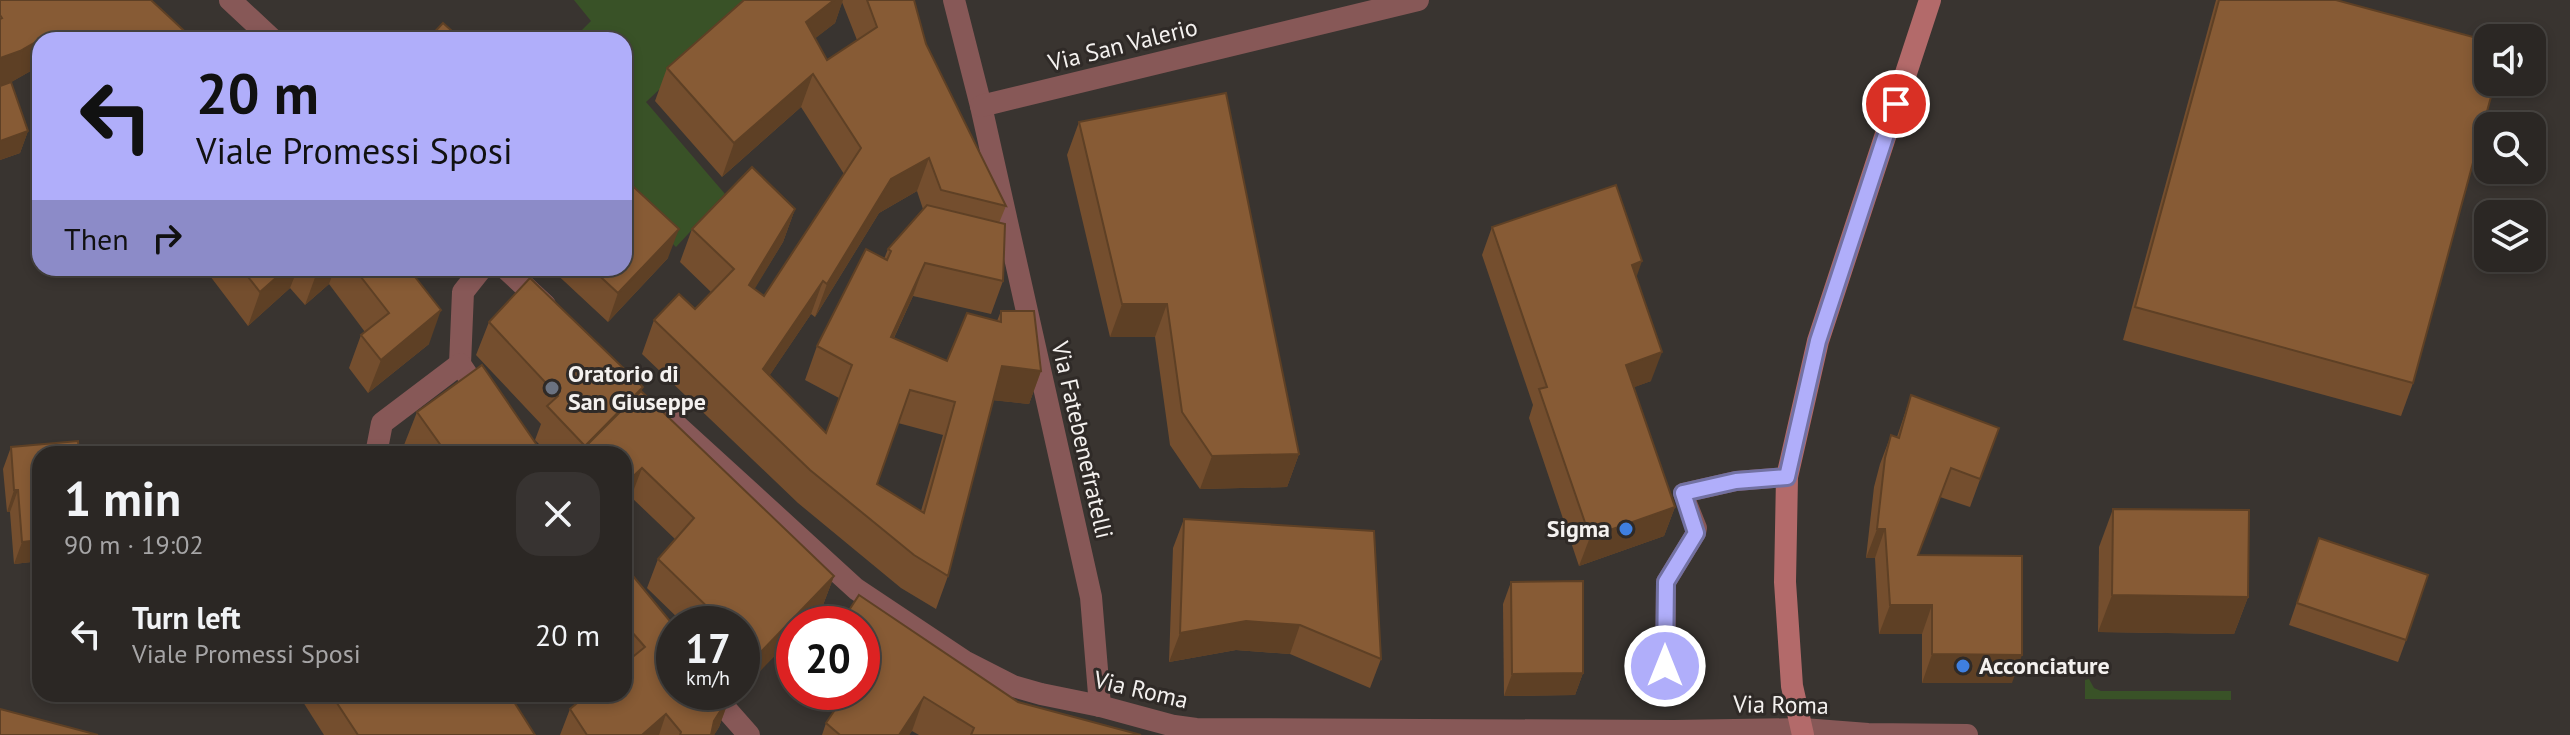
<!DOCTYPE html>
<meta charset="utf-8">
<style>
body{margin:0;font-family:"PT Sans",sans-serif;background:#373331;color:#f1f3f6;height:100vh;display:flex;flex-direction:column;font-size:30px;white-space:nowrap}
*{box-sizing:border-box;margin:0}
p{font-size:26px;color:#a6a5a6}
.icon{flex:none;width:44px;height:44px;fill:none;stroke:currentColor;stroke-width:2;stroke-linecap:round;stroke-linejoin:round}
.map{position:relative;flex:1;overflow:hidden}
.drawer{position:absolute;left:32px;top:446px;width:600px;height:256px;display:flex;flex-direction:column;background:#2b2724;border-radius:24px;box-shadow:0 4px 12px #0003,0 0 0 2px #474441}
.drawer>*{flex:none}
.hud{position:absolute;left:32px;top:32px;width:600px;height:244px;border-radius:24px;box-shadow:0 4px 12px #0003,0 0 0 2px #474441;background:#b0aefa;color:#111;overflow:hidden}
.fabs{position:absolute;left:2474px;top:24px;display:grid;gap:16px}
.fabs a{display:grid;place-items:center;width:72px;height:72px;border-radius:16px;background:#2b2724;box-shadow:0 4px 12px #0003,0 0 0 2px #474441;font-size:40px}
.speed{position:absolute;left:656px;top:606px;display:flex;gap:16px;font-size:40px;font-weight:700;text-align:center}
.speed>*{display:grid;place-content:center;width:104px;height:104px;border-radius:50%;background:#2b2724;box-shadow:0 4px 12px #0003,0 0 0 2px #474441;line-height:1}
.speed small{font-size:20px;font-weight:400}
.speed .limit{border:12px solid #d22;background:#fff;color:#111}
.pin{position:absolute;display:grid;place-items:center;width:68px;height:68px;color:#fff;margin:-34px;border:4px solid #fff;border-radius:50%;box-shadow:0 2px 8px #0007}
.me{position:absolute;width:88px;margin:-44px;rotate:0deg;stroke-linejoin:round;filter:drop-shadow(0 0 6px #0008)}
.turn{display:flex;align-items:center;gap:28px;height:168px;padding:0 32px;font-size:36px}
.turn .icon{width:104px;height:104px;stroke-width:2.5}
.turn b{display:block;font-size:56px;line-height:68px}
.then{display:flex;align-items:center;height:76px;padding:0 32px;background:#0003;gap:16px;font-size:30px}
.round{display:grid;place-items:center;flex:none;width:84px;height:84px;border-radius:24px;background:#373331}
.headline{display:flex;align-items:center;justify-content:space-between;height:136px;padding:0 32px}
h1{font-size:48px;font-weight:700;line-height:60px}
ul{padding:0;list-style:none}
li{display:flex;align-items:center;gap:24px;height:104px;padding:0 32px}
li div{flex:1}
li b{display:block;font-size:30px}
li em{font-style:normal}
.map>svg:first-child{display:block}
.green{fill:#395227}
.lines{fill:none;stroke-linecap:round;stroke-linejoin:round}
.service{stroke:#875857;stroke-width:20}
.minor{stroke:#875857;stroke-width:22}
.secondary{stroke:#b36a6a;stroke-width:22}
.wall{fill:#744e2e;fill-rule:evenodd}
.shaded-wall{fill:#5e4025}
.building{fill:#875b35;stroke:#5e4025;stroke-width:2;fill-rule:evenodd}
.route-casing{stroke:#7271a2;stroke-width:20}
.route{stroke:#b0aefa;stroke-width:14}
.worship-dot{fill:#6b7280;stroke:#2f2a27;stroke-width:3}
.shop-dot{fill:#3f7fe0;stroke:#2f2a27;stroke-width:3}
.labels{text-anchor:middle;stroke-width:6;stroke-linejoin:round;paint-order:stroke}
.street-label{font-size:24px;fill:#f4f1ef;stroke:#2f2a27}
.poi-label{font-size:24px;font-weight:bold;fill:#f4f1ef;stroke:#2f2a27;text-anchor:start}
</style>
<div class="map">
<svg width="2570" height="735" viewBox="0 0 2570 735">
<rect width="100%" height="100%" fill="#393430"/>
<g class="green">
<path d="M574,0H754L646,102L725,194L676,247L624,196V40H572L591,21Z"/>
<path d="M2089,679L2094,688L2101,691H2231V700L2085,699V680Z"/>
</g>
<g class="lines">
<path class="service" d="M1665,694L1666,582L1696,533L1697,528L1683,493L1736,481L1787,477"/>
<g class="minor">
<path d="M230,0L273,40"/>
<path d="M954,0L981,106L1091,597L1100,706"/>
<path d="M981,106L1418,0"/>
<path d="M482,268L463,292L460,364L484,400"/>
<path d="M505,268L545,305"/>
<path d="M671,420L856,589L964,661L1013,686L1041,694L1100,706L1174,726L1196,729L1674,731L1803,729L1868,734L1967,735"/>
<path d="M376,454L382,423L460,364"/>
<path d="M711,692L749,735"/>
</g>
<path class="secondary" d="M1803,735L1792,686L1785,582L1787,477L1818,341L1930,0"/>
</g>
<g class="wall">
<path d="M0,0L194,40H40V72L36,68L11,82L28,131L20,153L0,160Z"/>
<path d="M744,0H914L926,44L1006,206L999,223L1003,281L991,314L913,296L894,338L947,361L997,321L1001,311L1041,371L1029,404L993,400L948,576L936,609L901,588L798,503L642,354L654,320L695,309L711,292L680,262L692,229L795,209L783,242L754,289L764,296L844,174L801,107L722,177L655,101L667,68ZM842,2L857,40L827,60L815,38L835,23ZM917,191L923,209L888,249L884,259L817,346L805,380L839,398L826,433L769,376L811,314L815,317L879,213ZM898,423L943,435L921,511L877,484Z"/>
<path d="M2216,0H2336L2413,383L2401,416L2123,340Z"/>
<path d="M1079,122L1299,454L1287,487L1200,489L1170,445L1155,337H1110L1067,155Z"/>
<path d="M1492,227L1636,278L1651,381L1634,387L1675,507L1664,536L1579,566L1529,418L1533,405L1482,255Z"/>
<path d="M668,258L608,322L550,268H624Z"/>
<path d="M204,268H408L429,344L368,393L349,368L361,335L365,332L329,284L305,305L290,288L248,326Z"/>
<path d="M489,322L641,391L834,576L823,605L794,624V636L747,684L742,680V624H684L647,588L658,559L675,539L631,497L627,501L630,504L624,522V454H549L535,440L541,424L476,355Z"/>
<path d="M1911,395L1999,428L1970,507L1940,497L1918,555L2012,683H1922V634H1879L1875,558H1866L1874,487L1880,464L1891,435L1897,437Z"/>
<path d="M417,412L543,454H411L404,445Z"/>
<path d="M11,447L79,454H114H40V561L14,564L10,512H7L3,469Z"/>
<path d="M2113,509L2248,597L2234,634L2098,632L2099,547Z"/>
<path d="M1184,519L1381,659L1370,688L1290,654L1236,650L1169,662L1173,548Z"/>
<path d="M2319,538L2406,640L2398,662L2289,625Z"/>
<path d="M624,565L731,694L719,727L714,735H560L570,709L624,694Z"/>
<path d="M1511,582L1583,673L1575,695L1504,696L1503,604Z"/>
<path d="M862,624L1018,702L1141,735H919L912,731L909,735H822L826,723L862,692Z"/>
<path d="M298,694H509L535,735H324Z"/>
</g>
<g class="shaded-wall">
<path d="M834,0H843L835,23L794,55L806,22Z"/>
<path d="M48,35L46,40H40V58L36,68L8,84L0,87V58Z"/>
<path d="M813,74L801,107L722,177L734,143Z"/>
<path d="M28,131L20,153L0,160V141Z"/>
<path d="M929,158L917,191L879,213L815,317L827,284L891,179Z"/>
<path d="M795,209L783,242L737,318L749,285Z"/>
<path d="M679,229L668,258L608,322L618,293Z"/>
<path d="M1642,261L1632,290V265Z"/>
<path d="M925,263L913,296L879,370L891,337Z"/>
<path d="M287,268H298L290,288L248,326L260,292Z"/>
<path d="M322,268H335L329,284L305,305L317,272Z"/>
<path d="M823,281L811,314L751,403L763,369Z"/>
<path d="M1122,304H1167L1155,337H1110Z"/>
<path d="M441,310L429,344L368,393L381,360Z"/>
<path d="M1662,352L1651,381L1616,394L1626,365Z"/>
<path d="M1002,366L1041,371L1029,404L990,400Z"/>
<path d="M643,387L631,420L582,454L585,446Z"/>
<path d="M1299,454L1287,487L1200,489L1212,456Z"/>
<path d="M642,468L631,497L624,504V485Z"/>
<path d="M14,490H18L10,512H7Z"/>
<path d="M630,504L624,522V509Z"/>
<path d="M1675,507L1664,536L1579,566L1590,537Z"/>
<path d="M1877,529H1885L1875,558H1866Z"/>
<path d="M40,540V561L14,564L22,542Z"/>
<path d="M834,576L823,605L805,624H794V636L747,684L757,656Z"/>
<path d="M2112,595L2248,597L2234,634L2098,632Z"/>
<path d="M1890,605H1932L1922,634H1879Z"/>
<path d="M1246,621L1300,625L1290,654L1236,650L1169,662L1180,633Z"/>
<path d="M1932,654L2022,655L2012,683H1922Z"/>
<path d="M1583,673L1575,695L1504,696L1512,674Z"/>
<path d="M731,694L719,727L714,735H709L714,721Z"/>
<path d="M924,697L912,731L909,735H899Z"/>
<path d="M666,714L659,735H642Z"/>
</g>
<g class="building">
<path d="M0,0H151L194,40H54L48,35L20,51L0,58V19L2,18L0,15Z"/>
<path d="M744,0H834L806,22L827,60L877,27L867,0H914L926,44L1006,206L941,190L929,158L891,179L827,284L823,281L763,369L826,433L852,365L817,346L866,249L887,260L891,251L888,249L927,205L1005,224L1003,281L925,263L891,337L947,361L967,313L1001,322V311H1034L1041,371L1002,366L948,576L914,555L810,470L654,320L679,294L695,309L734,269L692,229L752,167L795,209L749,285L764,296L861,148L813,74L734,143L667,68ZM910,390L955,402L924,513L877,484Z"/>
<path d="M2219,0H2336L2488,41V82H2495L2413,383L2135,307Z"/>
<path d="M443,23L462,40H427Z"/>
<path d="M11,82L28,131L0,141V86Z"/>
<path d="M1226,93L1299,454L1212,456L1182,412L1167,304H1122L1079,122Z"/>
<path d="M624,178L679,229L618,293L591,268H624Z"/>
<path d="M1616,185L1642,261L1632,265L1662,352L1626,365L1675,507L1590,537L1539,389L1547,387L1492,227Z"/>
<path d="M241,268H287L260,292Z"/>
<path d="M354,268H408L441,310L381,360L361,335L389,313Z"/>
<path d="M530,278L643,387L585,446L547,406L558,396L489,322Z"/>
<path d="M482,365L543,454H447L417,412Z"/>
<path d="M641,391L834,576L757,656L742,641V624H725L658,559L694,518L642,468L624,485V454H578Z"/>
<path d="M1911,395L1999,428L1980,479L1951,468L1918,555L2022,556V655L1932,654V605H1890L1885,529H1877L1885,458L1891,435L1899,438Z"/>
<path d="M78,441L79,454L113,451L114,454H40V540L22,542L18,490H14L11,447Z"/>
<path d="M624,497L630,504L624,509Z"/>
<path d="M2113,509L2249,510L2248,597L2112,595Z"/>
<path d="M1184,519L1374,531L1381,659L1300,625L1246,621L1180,633Z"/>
<path d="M2319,538L2428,575L2406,640L2297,603Z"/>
<path d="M624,565L674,626V692H729L731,694L714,721L711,735H680L681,732L666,714L642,735H587L570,709L588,694H624V664L645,647L624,623Z"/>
<path d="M1583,581V673L1512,674L1511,582Z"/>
<path d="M859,595L1018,702L1141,735H971L974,728L924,697L899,735H840L826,723L847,692H862V669L867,662L862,658V624H840Z"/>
<path d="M331,694H509L535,735H358Z"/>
<path d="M0,709L98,735H0Z"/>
</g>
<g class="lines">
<g class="route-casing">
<path id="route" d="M1665,666L1666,582L1696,533L1683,493L1736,481L1787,477L1818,341L1896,104"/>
</g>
<use href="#route" class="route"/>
</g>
<circle class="worship-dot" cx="552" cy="388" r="8"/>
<g class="shop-dot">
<circle cx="1626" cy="529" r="8"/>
<circle cx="1963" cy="666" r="8"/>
</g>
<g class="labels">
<g class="street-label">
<text transform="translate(1123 45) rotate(-14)" y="8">Via San Valerio</text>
<text transform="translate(1082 440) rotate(77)" y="8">Via Fatebenefratelli</text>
<text transform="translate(1141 690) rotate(13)" y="8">Via Roma</text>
<text transform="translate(1781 705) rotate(1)" y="8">Via Roma</text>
</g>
<g class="poi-label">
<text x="568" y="382">Oratorio di<tspan x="568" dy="28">San Giuseppe</tspan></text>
<text x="1610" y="537" text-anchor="end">Sigma</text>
<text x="1979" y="674">Acconciature</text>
</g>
</g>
</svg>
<div class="fabs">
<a><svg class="icon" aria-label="sound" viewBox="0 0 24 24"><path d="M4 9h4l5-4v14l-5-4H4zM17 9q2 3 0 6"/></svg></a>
<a><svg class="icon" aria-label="search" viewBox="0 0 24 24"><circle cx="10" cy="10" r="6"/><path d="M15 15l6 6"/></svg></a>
<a><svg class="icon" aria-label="layers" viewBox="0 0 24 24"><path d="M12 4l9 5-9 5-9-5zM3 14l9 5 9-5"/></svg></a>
</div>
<div class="speed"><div>17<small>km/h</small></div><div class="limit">20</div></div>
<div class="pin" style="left:1896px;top:104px;background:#d93025"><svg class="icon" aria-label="arrive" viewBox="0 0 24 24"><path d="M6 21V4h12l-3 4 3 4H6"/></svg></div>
<svg class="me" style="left:1665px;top:666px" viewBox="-20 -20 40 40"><circle r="17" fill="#b0aefa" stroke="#fff" stroke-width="3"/><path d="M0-11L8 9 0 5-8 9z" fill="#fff"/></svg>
<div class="hud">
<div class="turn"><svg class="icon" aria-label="left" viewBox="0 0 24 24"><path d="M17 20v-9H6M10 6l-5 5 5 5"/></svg><div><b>20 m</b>Viale Promessi Sposi</div></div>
<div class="then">Then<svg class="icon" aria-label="right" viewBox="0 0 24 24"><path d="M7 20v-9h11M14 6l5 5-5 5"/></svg></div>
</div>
<section class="drawer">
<div class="headline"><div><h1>1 min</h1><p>90 m · 19:02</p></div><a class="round"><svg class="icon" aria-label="close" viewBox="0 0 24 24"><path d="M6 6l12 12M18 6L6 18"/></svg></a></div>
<ul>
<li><svg class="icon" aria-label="left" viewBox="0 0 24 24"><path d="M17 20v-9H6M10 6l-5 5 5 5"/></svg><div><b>Turn left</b><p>Viale Promessi Sposi</p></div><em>20 m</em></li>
</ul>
</section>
</div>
